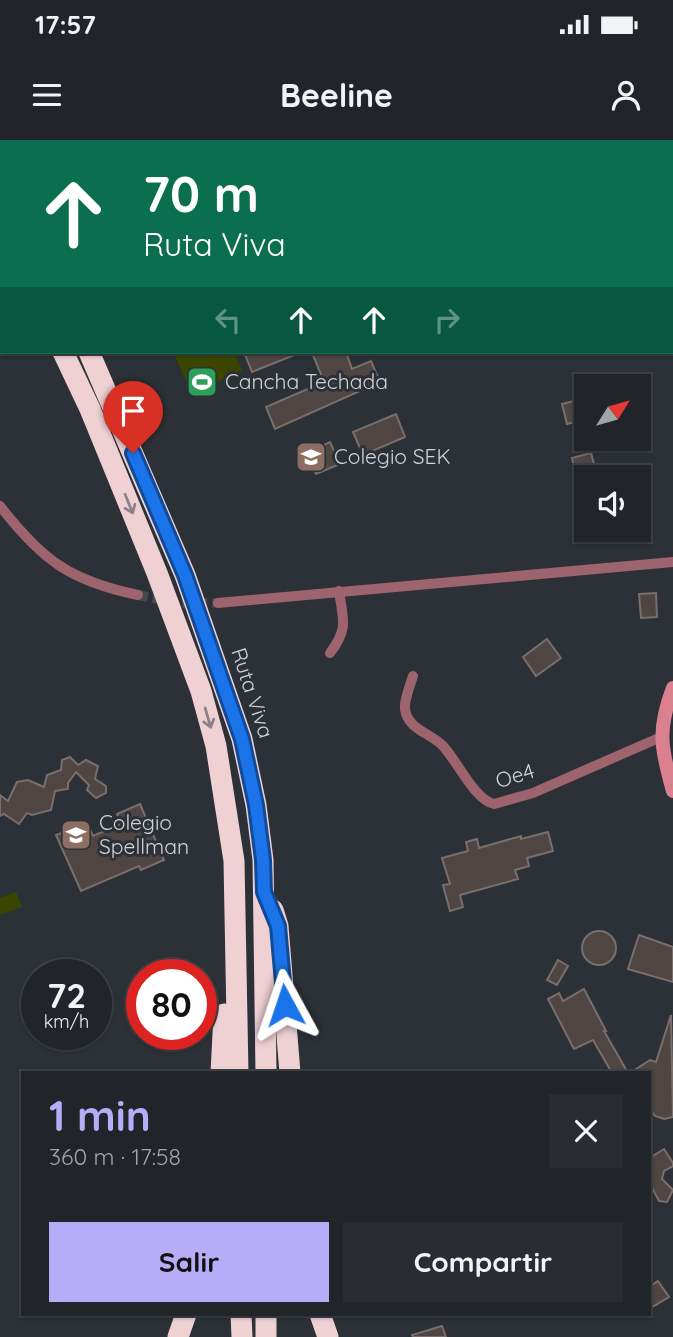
<!DOCTYPE html>
<html lang="es">
<meta charset="utf-8">
<style>
body{margin:0;font-family:Quicksand,sans-serif;background:#292d31;color:#f1f3f6;height:100vh;display:flex;flex-direction:column;font-size:26px;white-space:nowrap}
*{box-sizing:border-box;margin:0}
p{font-size:23px;color:#a2a5a8}
.icon{flex:none;width:38px;height:38px;fill:none;stroke:currentColor;stroke-width:2;stroke-linecap:round;stroke-linejoin:round}
.map{position:relative;flex:1;overflow:hidden}
.side{position:absolute;left:21px;top:931px;width:630px;height:245px;display:flex;flex-direction:column;background:#212529;border-radius:0px;box-shadow:0 2px 5px #0004,0 0 0 2px #3e4246}
.side>*{flex:none}
.banner{position:absolute;left:0px;top:0px;width:674px;height:214px;box-shadow:0 2px 5px #0004,0 0 0 2px #3e4246;background:#0b6e4f;color:#fff;overflow:hidden}
.needle{width:46px;rotate:53deg}
.fabs{position:absolute;left:574px;top:234px;display:grid;gap:14px}
.fabs a{display:grid;place-items:center;width:77px;height:77px;border-radius:0px;background:#212529;box-shadow:0 2px 5px #0004,0 0 0 2px #3e4246;font-size:35px}
.speed{position:absolute;left:21px;top:819px;display:flex;gap:14px;font-size:35px;font-weight:700;text-align:center}
.speed>*{display:grid;place-content:center;width:91px;height:91px;border-radius:50%;background:#212529;box-shadow:0 2px 5px #0004,0 0 0 2px #3e4246;line-height:1}
.speed small{font-size:18px;font-weight:400}
.speed .limit{border:10px solid #d22;background:#fff;color:#111}
.pin{position:absolute;display:grid;place-items:center;width:60px;height:60px;color:#fff;margin:-72px -30px;border-radius:50% 50% 50% 0;rotate:-45deg;box-shadow:0 0 7px #0007}
.pin .icon{rotate:45deg}
.me{position:absolute;width:77px;margin:-38px;rotate:355deg;stroke-linejoin:round;filter:drop-shadow(0 0 5px #0008)}
.turn{display:flex;align-items:center;gap:24px;height:147px;padding:0 28px;font-size:32px}
.turn .icon{width:91px;height:91px;stroke-width:2.5}
.turn b{display:block;font-size:49px;line-height:60px}
.lanes{display:flex;align-items:center;height:66px;padding:0 28px;background:#0003;justify-content:center;gap:35px;direction:ltr}
.lanes .off{opacity:.35}
.round{display:grid;place-items:center;flex:none;width:74px;height:74px;border-radius:0px;background:#292d31}
.head{display:flex;align-items:center;justify-content:space-between;height:119px;padding:0 28px}
h1{font-size:42px;font-weight:700;line-height:52px;color:#b6acf8}
.primary-button{display:flex;gap:14px;margin-top:auto;padding:14px 28px}
.primary-button a{flex:1;height:80px;border-radius:0px;background:#b6acf8;color:#111;font-size:28px;font-weight:700;line-height:80px;text-align:center}
.primary-button a+a{background:#292d31;color:#f1f3f6}
.status{display:flex;justify-content:space-between;align-items:center;height:49px;padding:0 35px;background:#212529;direction:ltr}
.status svg{height:19px;fill:currentColor}
header{display:flex;justify-content:space-between;align-items:center;height:91px;padding:0 28px;background:#212529;font-size:32px;font-weight:700}
.map>svg:first-child{display:block}
.green{fill:#3a4600}
.lines{fill:none;stroke-linecap:round;stroke-linejoin:round}
.stream{stroke:#041c3a;stroke-width:3.5}
.building{fill:#4f4644;stroke:#786e6c;stroke-width:2}
.street-tunnel{stroke:#45494f;stroke-width:10;stroke-dasharray:10 5;stroke-linecap:butt}
.street{stroke:#9e646d;stroke-width:10}
.secondary{stroke:#db808f;stroke-width:14}
.highway{stroke:#efd1d4;stroke-width:21}
.oneway{stroke:#8e8186}
.route-casing{stroke:#114b97;stroke-width:18}
.route{stroke:#1a73e8;stroke-width:12}
.labels{text-anchor:middle;stroke-width:6;stroke-linejoin:round;paint-order:stroke}
.poi-label{font-size:21px;fill:#d0d3d7;stroke:#2c3137;text-anchor:start}
.street-label{font-size:21px;fill:#d0d3d7;stroke:#2c3137}
</style>
<div class="status"><b>17:57</b><svg viewBox="0 0 49 12"><path d="M0 12V9h3v3zM5 12V6h3v6zM10 12V3h3v9zM15 12V0h3v12zM26 1h20v11H26zM47 4h2v5h-2z"/></svg></div>
<header><svg class="icon" aria-label="menu" viewBox="0 0 24 24"><path d="M4 6h16M4 12h16M4 18h16"/></svg>Beeline<svg class="icon" aria-label="person" viewBox="0 0 24 24"><circle cx="12" cy="8" r="4"/><path d="M4 21q1-7 8-7t8 7"/></svg></header>
<div class="map">
<svg width="673" height="1197" viewBox="0 0 673 1197">
<rect width="100%" height="100%" fill="#2c3137"/>
<g class="green">
<path d="M173,212H234L242,231L192,253Z"/>
<path d="M16,752L22,767L0,775V758Z"/>
</g>
<g class="lines">
<g class="stream">
<path d="M542,0L543,2"/>
<path d="M672,163L673,165"/>
</g>
</g>
<g class="building">
<path d="M244,212H302L252,232Z"/>
<path d="M321,212H346L352,229L371,221L380,242L275,289L266,267L324,242L313,215Z"/>
<path d="M586,258V279L567,284L562,264Z"/>
<path d="M396,274L405,297L363,315L353,292Z"/>
<path d="M330,302L340,324L316,334L307,313Z"/>
<path d="M591,313L596,331L576,336L572,318Z"/>
<path d="M656,453L657,477L641,478L639,454Z"/>
<path d="M547,499L561,518L536,536L523,517Z"/>
<path d="M70,617L78,625L86,620L98,626L95,639L106,646V653L96,658L87,650L89,645L76,632L68,643V649L55,651L51,670L32,675L27,673L19,684L4,674L0,676V655L8,661L17,642L28,640L44,647L47,635L61,630L62,620Z"/>
<path d="M140,664L164,720L141,730L139,726L81,751L56,695L87,683L93,696L121,684L117,674Z"/>
<path d="M548,692L553,711L527,718L529,726L515,730L518,739L460,755L463,767L450,771L443,745L450,744L442,718L468,711L466,702L477,699L479,708L521,696V699Z"/>
<circle cx="599" cy="808" r="17"/>
<path d="M639,795L673,807V842L628,829Z"/>
<path d="M558,820L568,826L557,845L547,840Z"/>
<path d="M584,849L606,891H604L628,933H612L593,900L574,909L548,859L559,853L563,861Z"/>
<path d="M671,875L673,977L664,979L655,976L650,969L649,933H630L650,920L656,922Z"/>
<path d="M664,1009L673,1023V1026L664,1031L662,1039L673,1050L667,1062L659,1061L649,1042L651,1017Z"/>
<path d="M658,1141L669,1157L649,1169V1147Z"/>
<path d="M442,1186L446,1197H413L412,1195Z"/>
</g>
<g class="lines">
<path class="street-tunnel" d="M138,455L179,463H218"/>
<g class="street">
<path d="M672,98H673"/>
<path d="M0,366C42,420 70,441 138,455"/>
<path d="M218,463L673,422"/>
<path d="M330,513C349,488 343,480 339,451"/>
<path d="M413,536C410,546 404,559 405,569C407,589 432,594 443,606C458,622 474,659 494,664L533,653L661,597"/>
</g>
<path class="secondary" d="M673,548C657,590 661,609 673,651"/>
<g class="highway">
<path d="M0,58L2,61"/>
<path d="M0,104L2,106"/>
<path d="M63,212L90,269L157,433L201,551L216,606L234,721L238,933"/>
<path d="M89,212L185,435L242,599L256,665L263,720L266,933"/>
<path d="M273,770L278,786L290,933"/>
<path d="M221,933L224,874"/>
<path d="M241,1174L242,1197"/>
<path d="M266,1174V1197"/>
<path d="M320,1174L328,1197"/>
<path d="M178,1197L186,1174"/>
</g>
</g>
<defs><path id="oneway-shaft" d="M-6 0H5M1.5-3L5.5 0L1.5 3" fill="none" stroke-width="1.6" stroke-linecap="round" stroke-linejoin="round" transform="scale(1.75)"/></defs>
<g class="oneway">
<use href="#oneway-shaft" transform="translate(129 364) rotate(68)"/>
<use href="#oneway-shaft" transform="translate(208 578) rotate(74)"/>
</g>
<g class="lines">
<g class="route-casing">
<path id="route" d="M133,313L185,435L242,599L256,665L263,720L264,752L278,786L285,865"/>
</g>
<use href="#route" class="route"/>
</g>
<defs>
<g id="stadium-square" transform="scale(1.575)"><rect x="-9" y="-9" width="18" height="18" rx="4" fill="#2e9e5b" stroke="#2c3137"/><path d="M0-5a6.5 5 0 1 0 0 10a6.5 5 0 1 0 0-10ZM-3.5-1.8h7v3.6h-7Z" fill="#fff"/></g>
<g id="school-square" transform="scale(1.575)"><rect x="-9" y="-9" width="18" height="18" rx="4" fill="#8d6e63" stroke="#2c3137"/><path d="M0-5L7-2L0 1L-7-2ZM-4 1L0 2.5L4 1V4Q0 6-4 4Z" fill="#fff"/></g>
</defs>
<g fill-rule="evenodd">
<use href="#stadium-square" x="202" y="242"/>
<use href="#school-square" x="311" y="317"/>
<use href="#school-square" x="76" y="695"/>
</g>
<g class="labels">
<g class="poi-label">
<text x="225" y="249">Cancha Techada</text>
<text x="334" y="324">Colegio SEK</text>
<text x="99" y="690">Colegio<tspan x="99" dy="24">Spellman</tspan></text>
</g>
<g class="street-label">
<text transform="translate(252 553) rotate(72)" y="7">Ruta Viva</text>
<text transform="translate(515 636) rotate(-17)" y="7">Oe4</text>
</g>
</g>
</svg>
<div class="fabs">
<a><svg class="needle" viewBox="-14 -14 28 28"><path d="M0-13l5 13h-10z" fill="#e53935"/><path d="M0 13l5-13h-10z" fill="#a2a5a8"/></svg></a>
<a><svg class="icon" aria-label="sound" viewBox="0 0 24 24"><path d="M4 9h4l5-4v14l-5-4H4zM17 9q2 3 0 6"/></svg></a>
</div>
<div class="speed"><div>72<small>km/h</small></div><div class="limit">80</div></div>
<div class="pin" style="left:133px;top:313px;background:#d93025"><svg class="icon" aria-label="arrive" viewBox="0 0 24 24"><path d="M6 21V4h12l-3 4 3 4H6"/></svg></div>
<svg class="me" style="left:285px;top:865px" viewBox="-20 -20 40 40"><path d="M0-17L14 15 0 8-14 15z" fill="#1a73e8" stroke="#fff" stroke-width="4"/></svg>
<div class="banner">
<div class="turn"><svg class="icon" aria-label="ahead" viewBox="0 0 24 24"><path d="M12 20V5M6 11l6-6 6 6"/></svg><div><b>70 m</b>Ruta Viva</div></div>
<div class="lanes"><svg class="icon off" aria-label="left" viewBox="0 0 24 24"><path d="M17 20v-9H6M10 6l-5 5 5 5"/></svg><svg class="icon" aria-label="ahead" viewBox="0 0 24 24"><path d="M12 20V5M6 11l6-6 6 6"/></svg><svg class="icon" aria-label="ahead" viewBox="0 0 24 24"><path d="M12 20V5M6 11l6-6 6 6"/></svg><svg class="icon off" aria-label="right" viewBox="0 0 24 24"><path d="M7 20v-9h11M14 6l5 5-5 5"/></svg></div>
</div>
<section class="side">
<div class="head"><div><h1>1 min</h1><p>360 m · 17:58</p></div><a class="round"><svg class="icon" aria-label="close" viewBox="0 0 24 24"><path d="M6 6l12 12M18 6L6 18"/></svg></a></div>
<div class="primary-button"><a>Salir</a><a>Compartir</a></div>
</section>
</div>
